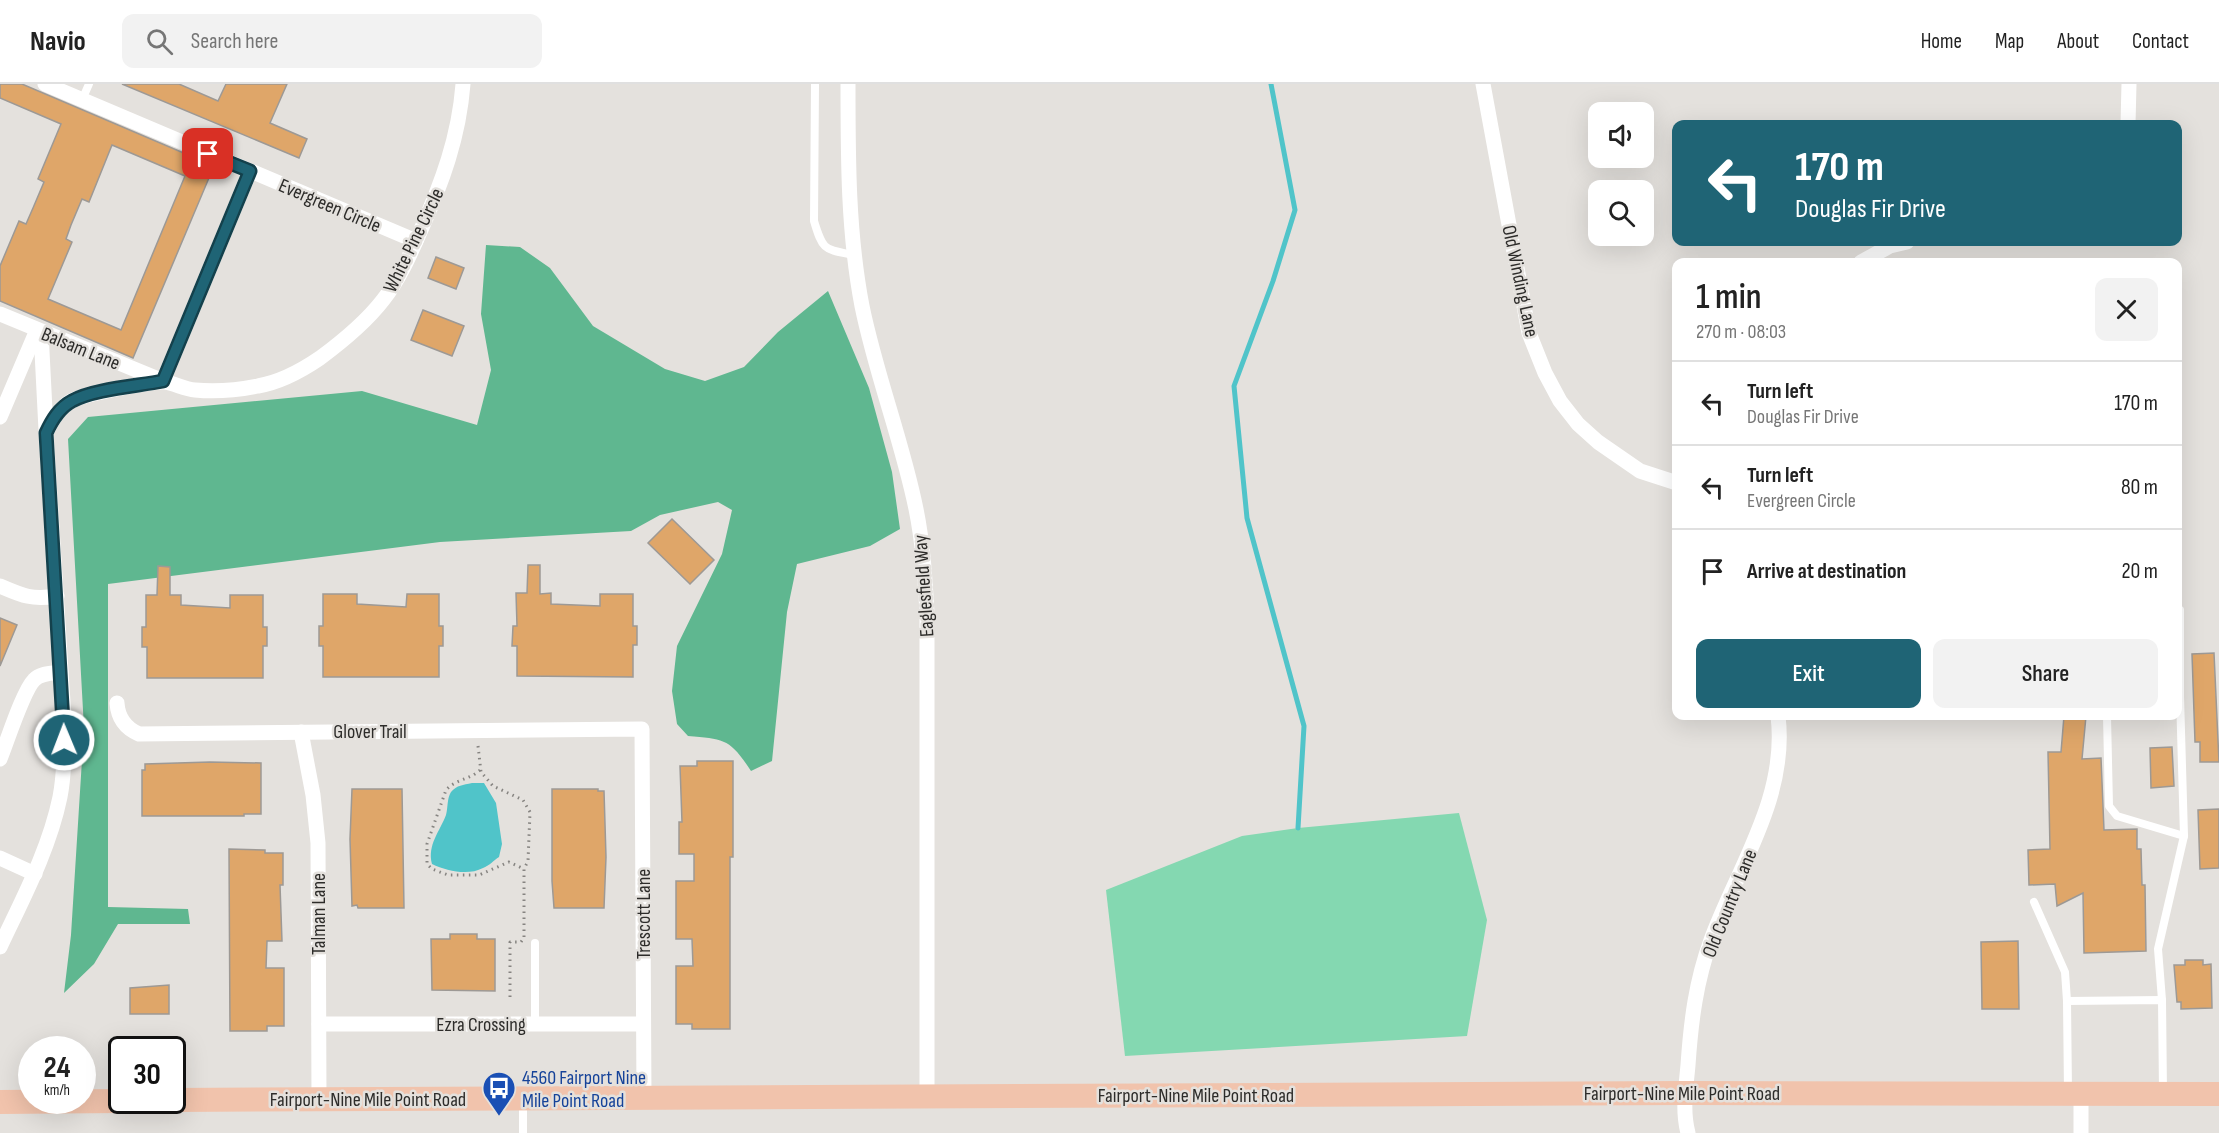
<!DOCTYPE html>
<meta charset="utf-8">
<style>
body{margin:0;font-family:"Sofia Sans Condensed",sans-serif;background:#f2f2f2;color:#222;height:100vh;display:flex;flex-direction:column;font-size:22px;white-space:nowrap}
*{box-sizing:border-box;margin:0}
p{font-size:20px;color:#767676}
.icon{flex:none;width:33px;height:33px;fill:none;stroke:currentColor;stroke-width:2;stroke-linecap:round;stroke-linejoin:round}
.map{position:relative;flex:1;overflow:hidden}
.panel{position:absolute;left:1672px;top:174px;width:510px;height:462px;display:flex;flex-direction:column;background:#fff;border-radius:12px;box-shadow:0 6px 24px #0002}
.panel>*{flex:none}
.hud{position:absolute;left:1672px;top:36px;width:510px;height:126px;border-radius:12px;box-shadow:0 6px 24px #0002;background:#1f6475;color:#fff;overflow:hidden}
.tools{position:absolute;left:1588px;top:18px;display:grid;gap:12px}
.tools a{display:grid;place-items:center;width:66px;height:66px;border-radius:12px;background:#fff;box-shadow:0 6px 24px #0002;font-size:30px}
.speed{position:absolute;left:18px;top:952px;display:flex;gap:12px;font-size:30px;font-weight:700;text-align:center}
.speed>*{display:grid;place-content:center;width:78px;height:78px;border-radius:50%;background:#fff;box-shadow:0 6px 24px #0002;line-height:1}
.speed small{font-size:15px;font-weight:400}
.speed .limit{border:3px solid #111;border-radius:9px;background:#fff;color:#111}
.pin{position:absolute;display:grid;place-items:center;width:51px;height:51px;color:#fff;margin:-26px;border-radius:12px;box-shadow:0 3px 9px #0006}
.me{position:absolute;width:66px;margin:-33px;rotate:359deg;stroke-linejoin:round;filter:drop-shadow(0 0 4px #0008)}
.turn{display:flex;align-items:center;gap:21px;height:126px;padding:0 24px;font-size:27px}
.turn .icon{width:78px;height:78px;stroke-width:2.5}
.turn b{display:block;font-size:42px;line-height:51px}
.round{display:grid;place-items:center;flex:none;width:63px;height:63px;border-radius:12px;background:#f2f2f2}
.headline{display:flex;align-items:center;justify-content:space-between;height:102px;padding:0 24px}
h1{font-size:36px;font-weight:600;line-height:45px}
.primary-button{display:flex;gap:12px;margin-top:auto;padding:12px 24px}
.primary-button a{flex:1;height:69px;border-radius:12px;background:#1f6475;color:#fff;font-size:24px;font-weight:600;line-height:69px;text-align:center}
.primary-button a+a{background:#f2f2f2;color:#222}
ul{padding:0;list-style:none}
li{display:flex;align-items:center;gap:18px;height:84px;padding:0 24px;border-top:2px solid #e0e0e0}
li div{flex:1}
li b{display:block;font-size:22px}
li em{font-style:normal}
header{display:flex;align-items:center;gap:36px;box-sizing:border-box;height:84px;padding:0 30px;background:#fff;border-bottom:2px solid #e0e0e0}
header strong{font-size:28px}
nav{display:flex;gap:33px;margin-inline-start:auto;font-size:21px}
.search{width:420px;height:54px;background:#f2f2f2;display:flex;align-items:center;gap:15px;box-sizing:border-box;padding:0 21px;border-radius:12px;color:#767676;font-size:22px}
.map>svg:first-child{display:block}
.green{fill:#84d8b1}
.forest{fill:#5fb790}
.water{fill:#50c4c9}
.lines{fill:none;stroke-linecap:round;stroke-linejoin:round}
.stream{stroke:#50c4c9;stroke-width:5}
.building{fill:#dfa669;stroke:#9d9995;stroke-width:1.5;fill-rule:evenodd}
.path{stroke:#868481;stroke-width:3;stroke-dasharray:1.5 4.5;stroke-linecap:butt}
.lane{stroke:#fff;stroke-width:8}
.street{stroke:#fff;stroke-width:15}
.primary{stroke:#f1c3ac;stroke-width:24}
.route-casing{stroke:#14414c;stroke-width:15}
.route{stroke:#1f6475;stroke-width:10}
.labels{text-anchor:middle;stroke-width:5;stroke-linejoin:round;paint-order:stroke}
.street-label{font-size:20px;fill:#2d2c2a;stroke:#e4e1dd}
.transit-label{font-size:20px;fill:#164399;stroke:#e4e1dd;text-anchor:start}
</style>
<header>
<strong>Navio</strong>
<div class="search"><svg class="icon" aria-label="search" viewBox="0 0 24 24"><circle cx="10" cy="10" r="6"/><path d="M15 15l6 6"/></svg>Search here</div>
<nav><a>Home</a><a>Map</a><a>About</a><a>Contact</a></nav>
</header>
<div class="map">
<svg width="2219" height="1049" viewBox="0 0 2219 1049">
<rect width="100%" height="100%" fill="#e4e1dd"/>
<path class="green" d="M1459,729L1487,836L1467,952L1125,972L1106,806L1242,752L1298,744Z"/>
<path class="forest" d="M486,161L520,163L550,184L593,242L665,285L705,297L744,283L778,248L828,207L869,304L892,388L900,445L870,462L797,480L787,528L772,677L751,687C730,655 725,655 688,652L677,640L672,607L677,562L722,470L732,426L718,418L660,431L631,447L440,458L108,500V823L188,825L190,840H118L94,880L64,909L71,851L84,644L68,355L88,333L362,307L477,341L491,286L481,230Z"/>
<path class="water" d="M472,699H484L496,719L502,760L499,773C494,776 489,782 483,784C468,792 447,787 432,780C427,761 440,747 446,731C448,723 447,714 451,708C457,701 463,701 472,699Z"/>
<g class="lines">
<path class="stream" d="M1271,0L1295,126L1273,197L1234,302L1247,434L1304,642L1298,744"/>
</g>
<g class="building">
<path d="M0,0H22L214,82L133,274L0,217V182L19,137L26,140L33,124L44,98L38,95L61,40L0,14ZM112,61L185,92L121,246L48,215L72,158L66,155L71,141L82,115L89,118Z"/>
<path d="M122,0H179L218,17L226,0H287L270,39L307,55L299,74Z"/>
<path d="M436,173L464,184L456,205L428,194Z"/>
<path d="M423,226L464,242L452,272L411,256Z"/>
<path d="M672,435L714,476L690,500L648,459Z"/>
<path d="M528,481H540V510L551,509V520L600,522V510H633V542H637V561H633V593L517,592V562H512L513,542H517L516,509H527Z"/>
<path d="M158,482L170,483V511H181V521L230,524V511H263V543H267V562H263V594H147V563H142V543H146V511H157Z"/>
<path d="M323,510H357V520L406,523L407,510H439V542H443V562H439V593H323V562H319V542H323Z"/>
<path d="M0,534L17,541L0,582Z"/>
<path d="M2214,569L2219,678H2200V658H2195L2192,570Z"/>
<path d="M2064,632H2086L2082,675L2101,674L2104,746L2137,745V765H2141L2142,801H2145L2146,867L2084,869L2083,809L2057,822L2055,800L2029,801L2028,766L2050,765L2048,668H2061Z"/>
<path d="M2172,663L2174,702L2151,704L2150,664Z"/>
<path d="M697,677H733V773H730V945H692V940H676V882H693L692,855H676V797H694V770H679V738H682L680,682H697Z"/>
<path d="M210,678L261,679V730H244V732H142V686H145V680Z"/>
<path d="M352,705H402L404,824H358L357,821L352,822L350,755Z"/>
<path d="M552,705H598V707H604L606,773L604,824H554L552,797Z"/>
<path d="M2219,725V784L2200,785L2198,726Z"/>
<path d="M229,765L265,766V769H283V801H280L282,857H267L266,884H284V942H267V947H230Z"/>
<path d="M450,850H477V855H495V907L432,906L431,855H450Z"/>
<path d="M2018,857L2019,925H1982L1981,858Z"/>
<path d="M2185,876H2203V881L2211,880L2212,924L2181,925V918H2177L2174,881H2185Z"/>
<path d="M169,901V930H130V904Z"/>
</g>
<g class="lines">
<g class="path">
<path d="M478,662L481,688L493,702L523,716L530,728L528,777L524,785V854L521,858H510V914"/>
<path d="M480,686C469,696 456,695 446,706L427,760V780L432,785L448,791H479L509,778L524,785"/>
</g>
<g class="lane">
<path d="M815,0L814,137C823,167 824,165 854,171"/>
<path d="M82,16L89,0"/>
<path d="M2180,526V612"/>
<path d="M2107,632L2109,722L2117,732L2184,752"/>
<path d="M2034,818L2065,888L2067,917"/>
<path d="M535,859V940"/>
<path d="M2162,916L2158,865L2184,752L2180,612H2178"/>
<path d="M2068,1008L2067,917L2162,916L2163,1008"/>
<path d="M523,1019V1049"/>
</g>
<g class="street">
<path d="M45,0L416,157"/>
<path d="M848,0C848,75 848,149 862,222C876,291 902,356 916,425C923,459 925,494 927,529V1012"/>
<path d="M1483,0L1529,249L1545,289L1560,317L1578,340L1598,358L1640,387L1677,399"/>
<path d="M2128,40L2129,0"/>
<path d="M1861,178L1890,162L1907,158"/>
<path d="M0,230L163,297L250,87"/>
<path d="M41,248L46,346"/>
<path d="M0,333L37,246"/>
<path d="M0,502C23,512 32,516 57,512"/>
<path d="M117,619C118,634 125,644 139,650L642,645L644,1014"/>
<path d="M301,648L313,711L318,759L319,1014"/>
<path d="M0,675C7,658 23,607 34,596C40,589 53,589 61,588"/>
<path d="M0,774L35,790"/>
<path d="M0,863C23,814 49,766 60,713C65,687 64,660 64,634L46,349C52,337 59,324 71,317C81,311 152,297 164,298C174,299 184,305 195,306C215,308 238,306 258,302C281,298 301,287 320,274C343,257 366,238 383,216C399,196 410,171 420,148C442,99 459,53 463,0"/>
<path d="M319,940H643"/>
<path d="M1688,1049C1682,1026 1686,1004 1688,981C1691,937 1696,897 1711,856C1738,783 1788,713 1778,632"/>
<path d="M2081,1049V1009"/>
</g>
<g class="primary">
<path d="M172,1016L1685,1009L2219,1010"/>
<path d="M0,1018L122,1017"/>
</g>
</g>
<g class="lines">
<g class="route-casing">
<path id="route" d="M64,656L46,349C52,336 59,324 72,317C93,305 138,302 163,297L250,87L208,70"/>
</g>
<use href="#route" class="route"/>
</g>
<defs>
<g id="bus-pin" transform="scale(1.725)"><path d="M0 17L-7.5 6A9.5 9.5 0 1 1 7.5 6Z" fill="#1a4fb4" stroke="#e4e1dd"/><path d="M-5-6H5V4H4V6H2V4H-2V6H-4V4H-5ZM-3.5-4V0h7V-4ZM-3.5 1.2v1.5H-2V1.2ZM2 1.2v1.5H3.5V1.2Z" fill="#fff"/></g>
</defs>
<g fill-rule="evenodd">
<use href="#bus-pin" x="499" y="1004"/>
</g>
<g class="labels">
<g class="street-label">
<text transform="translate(330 121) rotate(23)" y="7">Evergreen Circle</text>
<text transform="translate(413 156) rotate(-64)" y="7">White Pine Circle</text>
<text transform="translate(1521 197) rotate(78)" y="7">Old Winding Lane</text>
<text transform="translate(81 264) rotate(22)" y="7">Balsam Lane</text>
<text transform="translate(923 502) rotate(-94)" y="7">Eaglesfield Way</text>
<text x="370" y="654">Glover Trail</text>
<text transform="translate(1729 819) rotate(-68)" y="7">Old Country Lane</text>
<text transform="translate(318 830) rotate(-90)" y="7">Talman Lane</text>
<text transform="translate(643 830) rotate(-90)" y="7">Trescott Lane</text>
<text x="481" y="947">Ezra Crossing</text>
<text x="1682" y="1016">Fairport-Nine Mile Point Road</text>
<text x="1196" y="1018">Fairport-Nine Mile Point Road</text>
<text x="368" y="1022">Fairport-Nine Mile Point Road</text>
</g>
<g class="transit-label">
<text x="522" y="1000">4560 Fairport Nine<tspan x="522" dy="23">Mile Point Road</tspan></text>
</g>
</g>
</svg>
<div class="tools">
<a><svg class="icon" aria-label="sound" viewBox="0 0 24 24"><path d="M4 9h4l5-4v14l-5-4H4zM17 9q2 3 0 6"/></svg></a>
<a><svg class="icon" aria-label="search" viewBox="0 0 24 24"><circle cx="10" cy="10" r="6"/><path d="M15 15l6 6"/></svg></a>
</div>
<div class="speed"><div>24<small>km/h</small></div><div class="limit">30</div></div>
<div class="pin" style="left:208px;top:70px;background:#d93025"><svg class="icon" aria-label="arrive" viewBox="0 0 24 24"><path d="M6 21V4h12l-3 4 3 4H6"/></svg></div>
<svg class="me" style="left:64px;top:656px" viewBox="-20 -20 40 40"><circle r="17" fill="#1f6475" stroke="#fff" stroke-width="3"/><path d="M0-11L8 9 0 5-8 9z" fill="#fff"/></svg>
<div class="hud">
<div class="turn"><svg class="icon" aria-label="left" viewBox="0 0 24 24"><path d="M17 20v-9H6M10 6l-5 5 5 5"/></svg><div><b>170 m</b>Douglas Fir Drive</div></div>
</div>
<section class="panel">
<div class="headline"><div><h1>1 min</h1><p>270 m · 08:03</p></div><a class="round"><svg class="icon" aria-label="close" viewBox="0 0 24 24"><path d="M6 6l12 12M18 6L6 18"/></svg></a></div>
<ul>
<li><svg class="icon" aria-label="left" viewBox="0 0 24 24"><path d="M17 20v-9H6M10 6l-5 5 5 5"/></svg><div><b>Turn left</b><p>Douglas Fir Drive</p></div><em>170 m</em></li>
<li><svg class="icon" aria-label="left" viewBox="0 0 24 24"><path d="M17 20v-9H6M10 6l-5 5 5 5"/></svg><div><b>Turn left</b><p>Evergreen Circle</p></div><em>80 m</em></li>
<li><svg class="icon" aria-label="arrive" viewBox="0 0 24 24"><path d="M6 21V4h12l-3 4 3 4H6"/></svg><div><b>Arrive at destination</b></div><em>20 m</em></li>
</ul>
<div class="primary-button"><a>Exit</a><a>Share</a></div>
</section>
</div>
